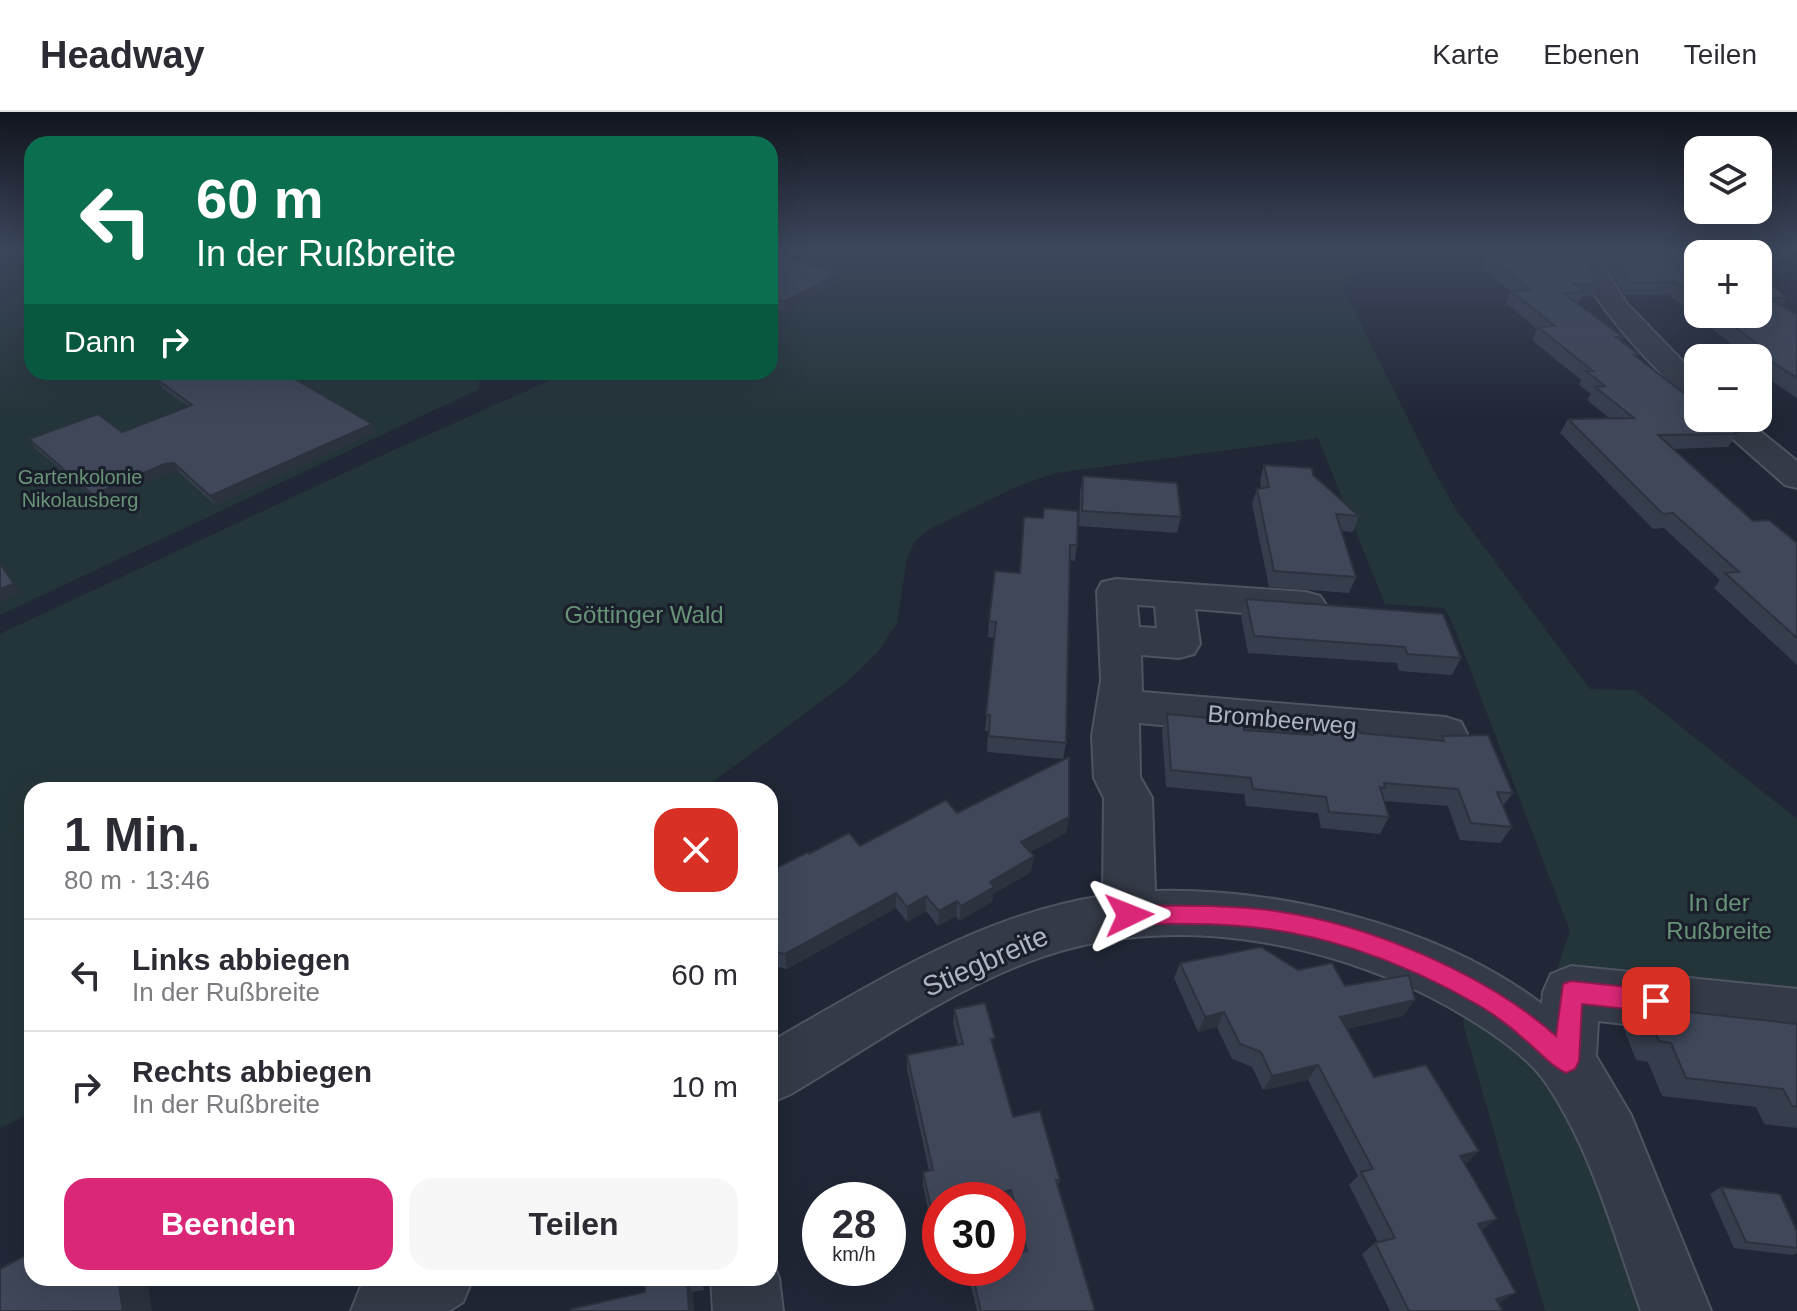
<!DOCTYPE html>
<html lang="de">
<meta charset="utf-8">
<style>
body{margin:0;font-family:Helvetica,sans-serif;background:#f7f7f7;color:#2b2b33;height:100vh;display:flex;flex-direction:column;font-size:30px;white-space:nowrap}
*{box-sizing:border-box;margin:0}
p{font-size:26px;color:#7c7c81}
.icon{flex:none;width:44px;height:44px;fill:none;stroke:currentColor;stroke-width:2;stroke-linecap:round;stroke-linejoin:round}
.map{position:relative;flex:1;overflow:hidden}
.panel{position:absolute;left:24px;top:670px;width:754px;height:504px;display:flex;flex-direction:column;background:#fff;border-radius:24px;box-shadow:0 8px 32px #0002}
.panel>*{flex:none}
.top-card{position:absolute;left:24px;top:24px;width:754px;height:244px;border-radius:24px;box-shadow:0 8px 32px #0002;background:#0b6e4f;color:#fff;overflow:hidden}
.tools{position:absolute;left:1684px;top:24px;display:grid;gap:16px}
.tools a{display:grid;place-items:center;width:88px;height:88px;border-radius:16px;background:#fff;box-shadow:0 8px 32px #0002;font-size:40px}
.speed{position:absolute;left:802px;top:1070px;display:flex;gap:16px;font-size:40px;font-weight:700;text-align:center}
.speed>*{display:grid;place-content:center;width:104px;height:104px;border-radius:50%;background:#fff;box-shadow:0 8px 32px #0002;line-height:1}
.speed small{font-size:20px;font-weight:400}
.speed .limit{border:12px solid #d22;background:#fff;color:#111}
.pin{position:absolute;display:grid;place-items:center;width:68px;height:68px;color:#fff;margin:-34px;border-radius:16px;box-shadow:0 4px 12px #0006}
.me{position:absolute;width:88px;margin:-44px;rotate:88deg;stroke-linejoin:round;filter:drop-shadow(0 0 6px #0008)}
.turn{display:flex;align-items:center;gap:28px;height:168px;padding:0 40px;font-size:36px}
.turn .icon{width:104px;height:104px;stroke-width:2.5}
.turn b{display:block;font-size:56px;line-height:68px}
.then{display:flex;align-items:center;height:76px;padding:0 40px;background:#0003;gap:16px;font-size:30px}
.round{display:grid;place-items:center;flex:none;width:84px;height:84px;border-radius:24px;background:#f7f7f7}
.overview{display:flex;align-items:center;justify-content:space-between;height:136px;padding:0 40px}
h1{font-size:48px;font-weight:700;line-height:60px}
.cta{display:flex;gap:16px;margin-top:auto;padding:16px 40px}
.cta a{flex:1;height:92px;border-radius:24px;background:#db2777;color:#fff;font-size:32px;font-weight:700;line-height:92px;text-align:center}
.cta a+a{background:#f7f7f7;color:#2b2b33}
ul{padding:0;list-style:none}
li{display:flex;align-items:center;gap:24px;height:112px;padding:0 40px;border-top:2px solid #e1e1e2}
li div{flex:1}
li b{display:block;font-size:30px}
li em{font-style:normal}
header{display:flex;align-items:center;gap:48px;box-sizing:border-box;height:112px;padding:0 40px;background:#fff;border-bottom:2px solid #e1e1e2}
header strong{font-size:38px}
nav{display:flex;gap:44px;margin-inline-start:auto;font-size:28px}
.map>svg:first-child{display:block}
.green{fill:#243539}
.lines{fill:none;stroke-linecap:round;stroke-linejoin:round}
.minor-casing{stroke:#4f5462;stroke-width:4}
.minor{fill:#343a47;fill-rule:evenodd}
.wall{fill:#363d4d}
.shaded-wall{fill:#2c323e}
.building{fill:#3f4759;stroke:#2c323e;stroke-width:2}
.route{fill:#db2777;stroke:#8e194d;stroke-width:2}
.labels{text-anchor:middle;stroke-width:6;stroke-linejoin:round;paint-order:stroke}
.far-park-label{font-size:20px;fill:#679377;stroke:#1a1f2b}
.park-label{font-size:24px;fill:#679377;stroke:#1a1f2b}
.street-label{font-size:24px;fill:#aeb4c4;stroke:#1a1f2b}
.near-street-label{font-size:28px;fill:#aeb4c4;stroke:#1a1f2b}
</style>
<header>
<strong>Headway</strong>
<nav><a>Karte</a><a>Ebenen</a><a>Teilen</a></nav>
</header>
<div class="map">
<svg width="1797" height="1199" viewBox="0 0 1797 1199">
<rect width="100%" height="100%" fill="#212736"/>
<g class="green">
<path d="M0,138H32V260H480L479,277L0,503Z"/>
<path d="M816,138H1376L1342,174L1432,355L1455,396L1590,577L1635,578L1797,707V892L1554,866L1570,819L1453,512L1444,496L1385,492L1318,326L1056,361L1018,374L928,418L915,429L907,446L897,511L877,541L848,569L702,678H32V1001L0,1016V522L383,343L569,260H770V161Z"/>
<path d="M1467,899L1526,940L1579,1017L1651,1199H1545L1463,911Z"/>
</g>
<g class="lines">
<g class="minor-casing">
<g id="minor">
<path d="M1568,138H1592L1627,192L1698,265V290L1687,287C1641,243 1597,196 1568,138Z"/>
<path d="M1709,306H1744L1797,349V376L1785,373Z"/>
<path d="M1116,467L1306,480L1320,484L1326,493L1320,502L1306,506L1195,497L1200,532L1194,542L1179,546L1141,543L1142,580L1445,605L1461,610L1467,622L1461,634L1445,639L1139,611L1140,665L1152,686L1155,779C1282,776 1439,814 1542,892L1543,880L1551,862L1571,854L1797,877V931L1598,909L1596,944L1631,1003L1711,1199H1641C1614,1123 1592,1039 1546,971C1520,932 1441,888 1398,870C1283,821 1146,804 1028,850C944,882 868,936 791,982L770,991V930C875,871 981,802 1103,784L1104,686L1094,666L1092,624L1101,568L1097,479L1102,470ZM1137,493L1155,494L1157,516L1139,515Z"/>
<path d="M770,1144L779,1166L783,1199H713L711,1166H770Z"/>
<path d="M375,1166H473L463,1190L449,1199H351L361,1174Z"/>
</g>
</g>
<use href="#minor" class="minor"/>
</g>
<g class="wall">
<path d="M1487,138H1578L1598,171L1592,184H1582L1578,192L1623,225L1620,229L1639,243L1637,246L1737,322L1728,335L1673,337L1753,409L1797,431V553L1714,476L1720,468L1664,416L1653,417L1560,321L1568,307L1609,306L1587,288L1591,282L1579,273L1581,268L1532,228L1537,217L1506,191L1511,179L1482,157L1487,144H1496Z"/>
<path d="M1594,138H1732L1698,142V202H1758V161L1787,186L1781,194L1797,203V286L1758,260V246H1750L1668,183H1625Z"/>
<path d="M770,141L839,161V171L785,200L770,195Z"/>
<path d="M158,268L372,312L376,320L215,393L179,360L169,361L99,391L35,336L29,327L122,320L188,294L162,276Z"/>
<path d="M1264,353L1313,363L1359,404L1353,420L1341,419L1356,465L1349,481L1269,475L1252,392L1257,377L1261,376L1260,368Z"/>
<path d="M1083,364L1181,405L1177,421L1079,414L1080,380Z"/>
<path d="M1024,405L1077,433L1075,449L1070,448L1066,631L1063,647L987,640L988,619H985L995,526L988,525L989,509L1019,461Z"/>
<path d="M1246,487L1461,546L1452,563L1399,559L1397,551L1248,541L1241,504Z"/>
<path d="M1167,602L1244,618L1313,623L1360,621L1439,628L1442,624L1513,681L1503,694L1512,715L1500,731L1460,728L1448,694L1384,689L1389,705L1380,722L1321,716L1318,701L1246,694L1244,682L1166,675L1162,619Z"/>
<path d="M957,701L1069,705L1066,721L1030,740L1031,760L993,782L992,790L959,809L956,804L938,814L926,799L907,810L896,796L787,857L770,853V759L809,742L860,734Z"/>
<path d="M1180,851L1298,858L1345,874L1403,904L1346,917L1374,965L1465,1052L1499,1191L1503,1199H1390L1362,1142L1375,1131L1378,1130L1349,1073L1358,1064L1308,968L1263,978L1252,955L1232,947L1217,915L1198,920L1174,866Z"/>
<path d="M1644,895L1797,912V1016L1764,1012L1756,995L1662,984L1648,950L1636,948L1623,915Z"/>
<path d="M954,897L994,937L1013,1005L1060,1068L1058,1074L1095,1199H977L968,1162L969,1156H1008L1021,1140L1008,1090L930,1107L923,1073V1060L929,1059L907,957V943L958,933L953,911Z"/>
<path d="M1721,1075L1797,1119V1141L1793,1143L1734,1136L1710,1082Z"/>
<path d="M703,1166L704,1178L571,1199Z"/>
</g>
<g class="shaded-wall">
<path d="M839,161V171L785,200L784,190Z"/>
<path d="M372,312L376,320L215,393L210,384Z"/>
<path d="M174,351L179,360L169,361L99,391L93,383L164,352Z"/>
<path d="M0,450L21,481L0,489Z"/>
<path d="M1069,705L1066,721L1019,746L1021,730Z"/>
<path d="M1034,744L1031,760L993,782L992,790L959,809L961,794L990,770Z"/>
<path d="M896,781V796L787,857L785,842Z"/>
<path d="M926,784V799L907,810V795Z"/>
<path d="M957,789L956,804L938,814L939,799Z"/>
<path d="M1415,888L1403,904L1330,921L1340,905Z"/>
<path d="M1224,900L1217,915L1198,920L1205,905Z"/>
<path d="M1318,953L1308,968L1263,978L1272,964Z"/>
<path d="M1479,1039L1465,1053L1460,1044Z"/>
<path d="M1011,1078L1008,1090V1088H964Z"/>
<path d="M940,1093V1105L930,1107L931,1095Z"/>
<path d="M1497,1107L1481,1119L1478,1112Z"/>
<path d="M118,1166H147L152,1199H123Z"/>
<path d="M698,1166H703L704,1178L698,1168Z"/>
<path d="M687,1170L693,1180L694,1199H689Z"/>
<path d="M1516,1181L1499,1191L1480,1197L1496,1187Z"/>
</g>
<g class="building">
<path d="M1509,138H1578L1598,171L1574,172L1585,180L1563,181L1623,225H1616L1639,243H1634L1698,292V306H1717L1737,322L1658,323L1753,409L1769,408L1797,431V526L1725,461L1739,460L1673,401L1663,402L1568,307L1634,306L1595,275L1605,274L1586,259H1593L1538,215L1555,214L1511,179L1531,178L1487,144L1516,143Z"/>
<path d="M1608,138H1732L1736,142H1698V187L1675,170L1632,171Z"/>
<path d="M770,141L839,161L784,190L770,185Z"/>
<path d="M1758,161L1787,186H1768L1797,203V266L1757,240H1768L1718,202H1758Z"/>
<path d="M180,260H283L372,312L210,384L174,351L164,352L93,383L29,327L98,302L122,320L192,293L158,268Z"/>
<path d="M1264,353L1312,356L1313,363L1359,404L1336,402L1356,465L1274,459L1257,377L1269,375Z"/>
<path d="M1083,364L1177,371L1181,405L1082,399Z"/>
<path d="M1044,396L1078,399L1077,433H1070L1066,631L989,624L990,603H986L996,510L989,509L995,459L1020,461L1024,405L1043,406Z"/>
<path d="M0,451L14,472L0,477Z"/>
<path d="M1246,487L1443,502L1461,546L1407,542L1405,535L1254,524Z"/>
<path d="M1167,602L1243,609L1244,618L1313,623L1328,614L1359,617L1360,621L1444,629L1442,624L1488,623L1513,681L1497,680L1512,715L1471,711L1458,677L1384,671L1385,676L1380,675L1389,705L1329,700L1326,685L1253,677L1251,666L1171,658Z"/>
<path d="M1069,645V705L1021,730L1034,744L990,770L994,775L961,794L957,789L939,799L926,784L907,795L896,781L785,842L770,839V759L808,740L809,742L849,721L860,734L946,688L957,701Z"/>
<path d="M1261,835L1298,858L1332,851L1345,874L1409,863L1415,888L1340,905L1374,965L1426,953L1479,1039L1460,1044L1497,1107L1478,1112L1516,1181L1496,1187L1503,1199H1409L1375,1131L1395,1126L1361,1060L1373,1057L1318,953L1272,964L1261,940L1240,932L1224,900L1205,905L1180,851Z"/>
<path d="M985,891L995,926L991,927L1013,1005L1040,999L1060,1068H1056L1095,1199H981L971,1156H1008V1143L1027,1139L1011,1078L964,1088H940V1093L931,1095L923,1060L933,1058L907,943L963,932L954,897Z"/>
<path d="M1644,895L1797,912V995L1792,994L1783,977L1686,966L1671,931L1659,929Z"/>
<path d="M1721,1075L1780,1082L1797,1119V1136L1746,1130Z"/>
<path d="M32,1140V1166H118L123,1199H0V1157Z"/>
<path d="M645,1166H698V1168L687,1170L689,1199H571V1197L645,1180Z"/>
</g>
<linearGradient id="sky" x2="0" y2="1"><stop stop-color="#12151e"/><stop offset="0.45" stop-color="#3d475d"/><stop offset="1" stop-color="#3d475d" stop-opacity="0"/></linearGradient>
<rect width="1797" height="306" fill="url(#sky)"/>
<path class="route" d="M1129,794C1178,794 1226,792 1275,799C1368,812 1486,862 1556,924L1563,872L1571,869L1656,878L1664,881L1668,889L1664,896L1656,900L1582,892L1579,949L1575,957L1566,961C1550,954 1538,938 1524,927C1511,915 1495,903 1480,894C1403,849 1315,817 1226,813C1194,811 1161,812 1129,812L1121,810L1118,803L1121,796Z"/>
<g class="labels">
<g class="far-park-label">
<text x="80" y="372">Gartenkolonie<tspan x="80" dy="23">Nikolausberg</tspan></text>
</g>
<g class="park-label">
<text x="644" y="511">Göttinger Wald</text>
<text x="1719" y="799">In der<tspan x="1719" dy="28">Rußbreite</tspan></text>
</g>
<g class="street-label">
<text transform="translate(1282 608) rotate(5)" y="8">Brombeerweg</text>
</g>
<g class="near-street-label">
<text transform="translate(985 849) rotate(-24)" y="10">Stiegbreite</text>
</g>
</g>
</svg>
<div class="tools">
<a><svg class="icon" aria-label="layers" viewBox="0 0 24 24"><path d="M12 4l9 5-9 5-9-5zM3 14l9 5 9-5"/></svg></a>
<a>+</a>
<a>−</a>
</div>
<div class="speed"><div>28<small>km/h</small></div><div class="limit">30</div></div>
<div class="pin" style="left:1656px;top:889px;background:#d93025"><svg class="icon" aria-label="arrive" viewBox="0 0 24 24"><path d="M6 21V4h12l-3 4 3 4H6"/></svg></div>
<svg class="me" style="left:1129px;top:803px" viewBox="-20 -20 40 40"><path d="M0-17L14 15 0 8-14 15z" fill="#db2777" stroke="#fff" stroke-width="4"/></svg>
<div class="top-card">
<div class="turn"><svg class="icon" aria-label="left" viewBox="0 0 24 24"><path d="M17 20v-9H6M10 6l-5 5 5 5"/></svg><div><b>60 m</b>In der Rußbreite</div></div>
<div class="then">Dann<svg class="icon" aria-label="right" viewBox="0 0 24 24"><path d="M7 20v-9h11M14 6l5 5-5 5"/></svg></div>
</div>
<section class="panel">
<div class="overview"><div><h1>1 Min.</h1><p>80 m · 13:46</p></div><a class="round" style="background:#d93025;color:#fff"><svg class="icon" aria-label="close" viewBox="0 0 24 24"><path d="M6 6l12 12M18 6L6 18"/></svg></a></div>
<ul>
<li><svg class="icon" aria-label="left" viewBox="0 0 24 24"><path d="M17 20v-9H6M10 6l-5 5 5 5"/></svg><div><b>Links abbiegen</b><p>In der Rußbreite</p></div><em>60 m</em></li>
<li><svg class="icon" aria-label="right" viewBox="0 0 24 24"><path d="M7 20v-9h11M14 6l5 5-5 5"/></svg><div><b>Rechts abbiegen</b><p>In der Rußbreite</p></div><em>10 m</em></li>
</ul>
<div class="cta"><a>Beenden</a><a>Teilen</a></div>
</section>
</div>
